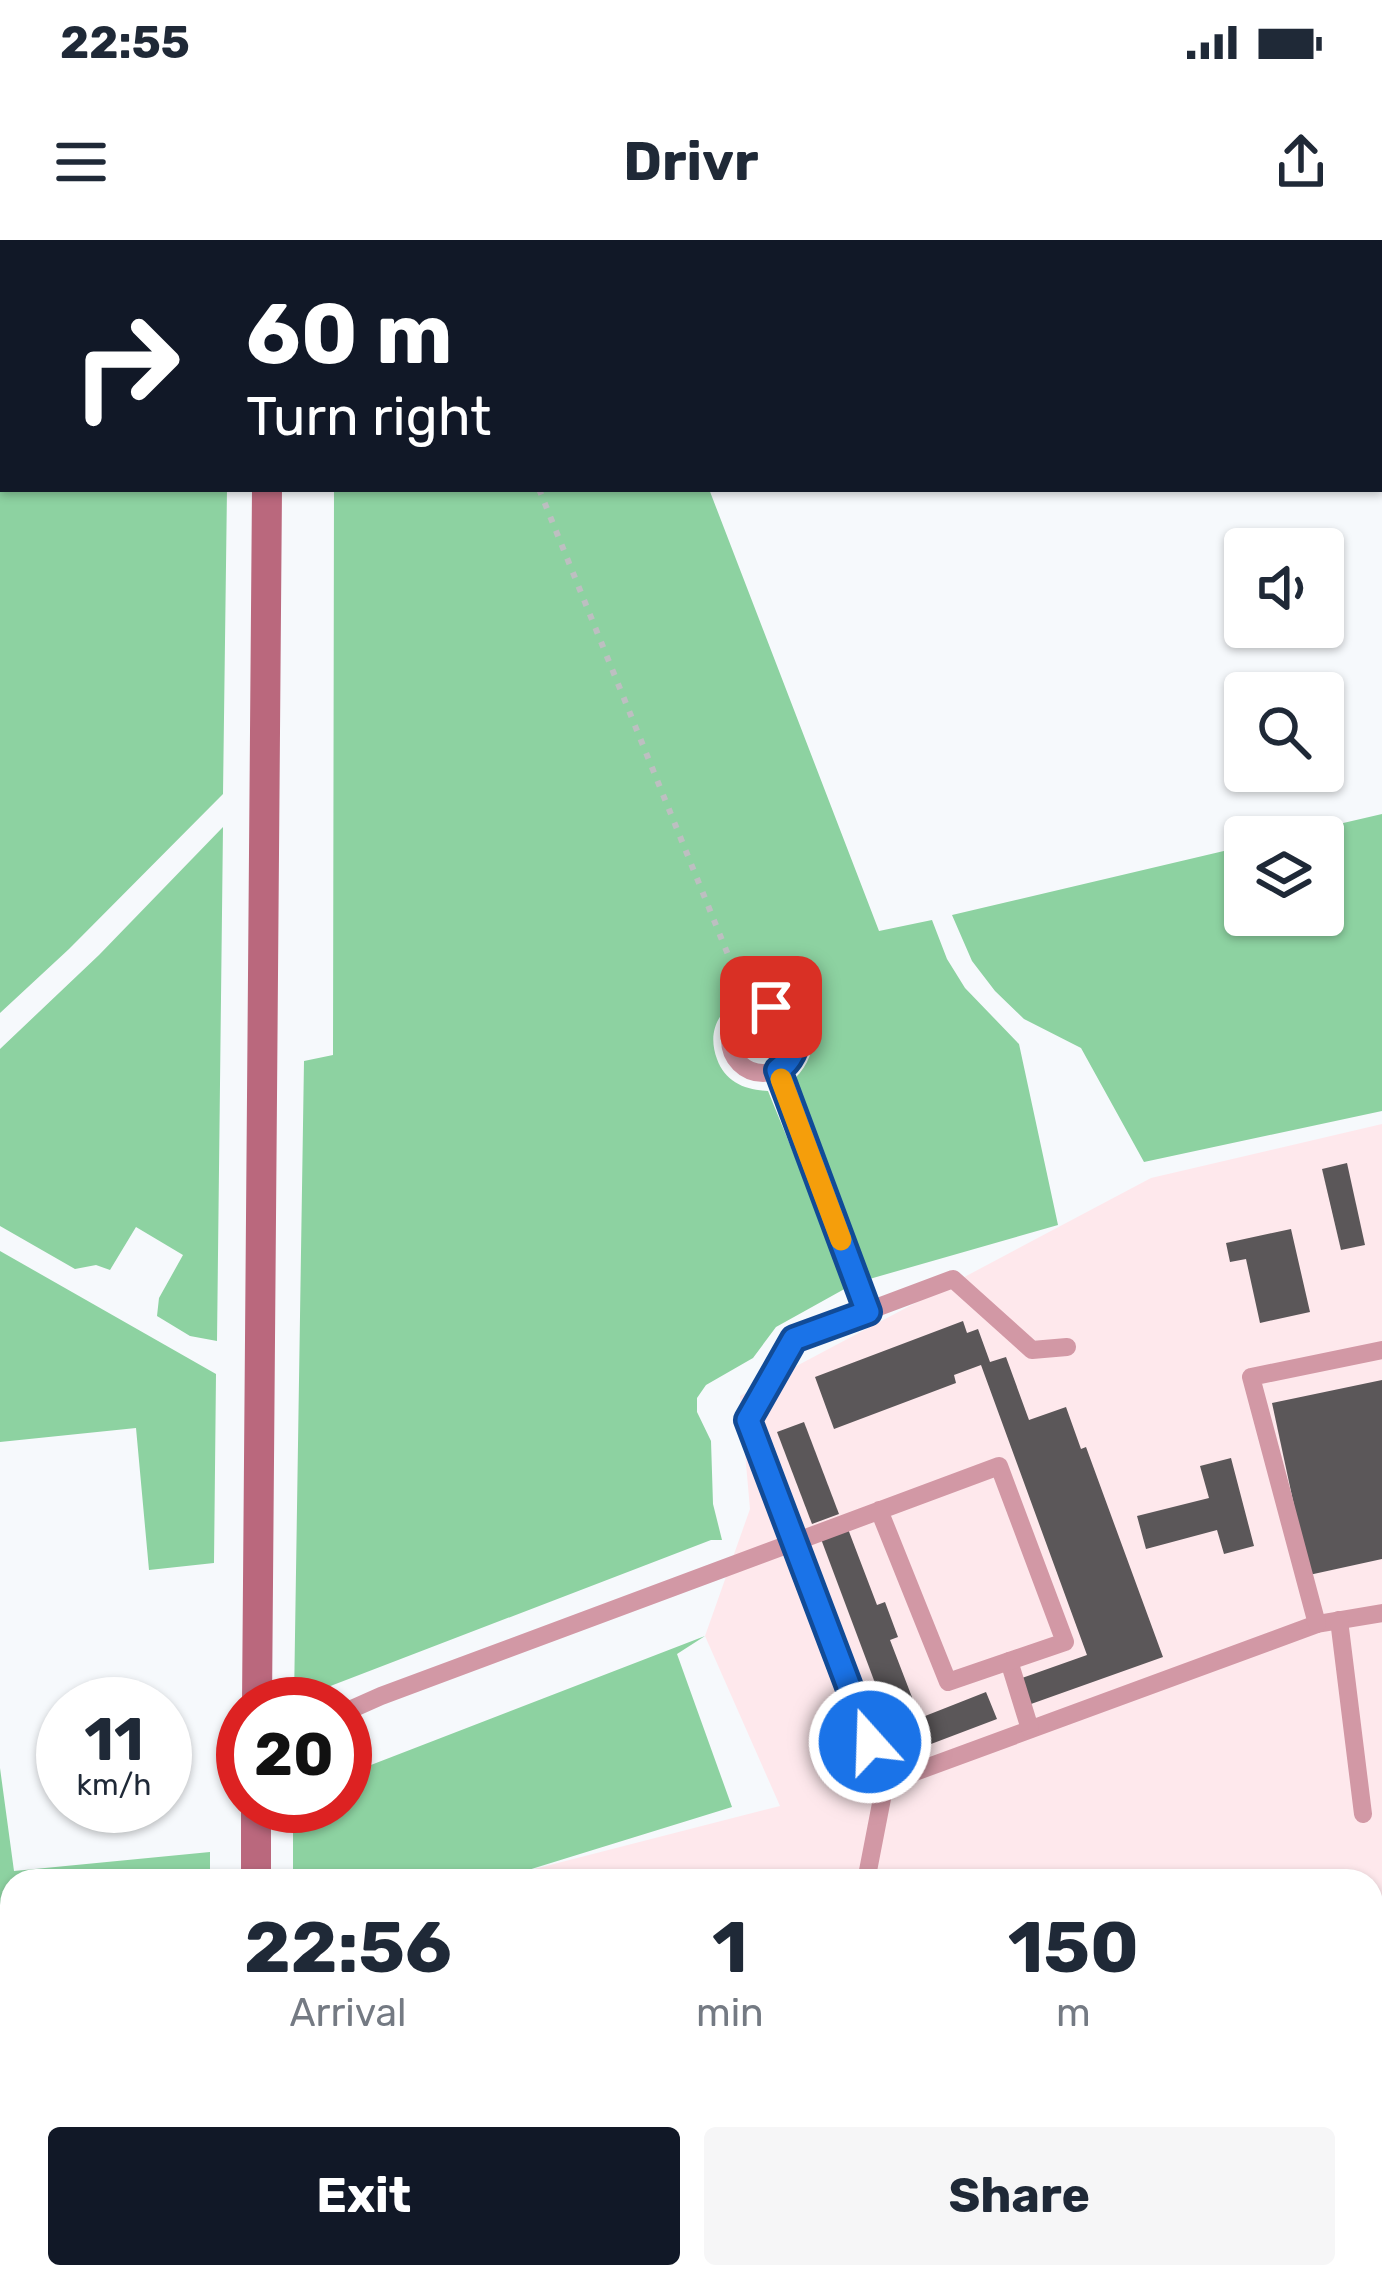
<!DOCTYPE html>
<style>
body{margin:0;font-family:Rubik,sans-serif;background:#f6f6f7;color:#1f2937;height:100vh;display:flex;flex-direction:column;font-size:45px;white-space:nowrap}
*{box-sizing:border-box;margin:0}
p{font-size:39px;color:#747a83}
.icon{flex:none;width:66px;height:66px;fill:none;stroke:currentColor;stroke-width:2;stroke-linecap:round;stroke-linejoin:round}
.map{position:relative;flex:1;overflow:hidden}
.sheet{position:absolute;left:0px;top:1629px;width:1383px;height:420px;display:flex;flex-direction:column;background:#fff;border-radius:36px 36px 0 0;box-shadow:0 3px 9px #0004}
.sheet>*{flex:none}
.top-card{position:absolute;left:0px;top:0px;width:1383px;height:252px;box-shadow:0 3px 9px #0004;background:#111827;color:#fff;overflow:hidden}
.buttons{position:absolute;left:1224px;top:288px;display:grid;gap:24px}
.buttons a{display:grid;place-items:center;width:120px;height:120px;border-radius:12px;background:#fff;box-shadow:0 3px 9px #0004;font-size:60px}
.speed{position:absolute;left:36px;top:1437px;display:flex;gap:24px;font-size:60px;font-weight:700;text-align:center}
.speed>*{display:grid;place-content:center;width:156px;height:156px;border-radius:50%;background:#fff;box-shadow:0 3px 9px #0004;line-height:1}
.speed small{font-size:30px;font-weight:400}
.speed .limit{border:18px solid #d22;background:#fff;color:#111}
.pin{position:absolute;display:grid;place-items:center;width:102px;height:102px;color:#fff;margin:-51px;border-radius:24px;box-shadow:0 6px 18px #0006}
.me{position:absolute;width:132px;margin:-66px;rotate:340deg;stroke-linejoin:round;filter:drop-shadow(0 0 9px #0008)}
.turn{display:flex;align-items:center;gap:42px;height:252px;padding:0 48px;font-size:54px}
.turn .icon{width:156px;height:156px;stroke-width:2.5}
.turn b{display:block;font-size:84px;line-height:102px}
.eta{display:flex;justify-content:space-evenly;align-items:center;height:204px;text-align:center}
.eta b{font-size:72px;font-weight:700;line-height:84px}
.button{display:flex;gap:24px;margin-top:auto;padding:24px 48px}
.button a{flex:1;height:138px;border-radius:12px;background:#111827;color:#fff;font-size:48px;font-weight:700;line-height:138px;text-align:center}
.button a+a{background:#f6f6f7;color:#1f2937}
.status{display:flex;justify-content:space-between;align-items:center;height:84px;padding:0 60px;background:#fff;direction:ltr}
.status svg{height:33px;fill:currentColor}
header{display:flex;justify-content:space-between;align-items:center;height:156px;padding:0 48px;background:#fff;font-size:54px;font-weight:700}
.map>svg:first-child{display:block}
.commercial{fill:#fee8ec}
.forest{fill:#8dd2a1}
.building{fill:#5b5759}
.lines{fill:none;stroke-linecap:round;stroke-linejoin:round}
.path{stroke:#bdbfc1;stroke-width:6;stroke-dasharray:6 9;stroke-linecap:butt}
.lane{stroke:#d298a5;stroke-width:18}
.secondary{stroke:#ba687d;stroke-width:30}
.route-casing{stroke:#114b97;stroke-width:30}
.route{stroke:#1a73e8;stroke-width:21}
.slow{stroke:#f59e0b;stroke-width:21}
</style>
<div class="status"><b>22:55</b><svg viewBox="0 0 49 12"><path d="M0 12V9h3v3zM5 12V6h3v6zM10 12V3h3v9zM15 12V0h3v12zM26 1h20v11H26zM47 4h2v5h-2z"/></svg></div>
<header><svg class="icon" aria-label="menu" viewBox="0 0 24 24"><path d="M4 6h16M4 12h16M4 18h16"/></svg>Drivr<svg class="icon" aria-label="share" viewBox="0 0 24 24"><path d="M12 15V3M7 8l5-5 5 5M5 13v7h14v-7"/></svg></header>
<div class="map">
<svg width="1382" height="2049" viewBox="0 0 1382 2049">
<rect width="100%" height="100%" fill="#f6f9fc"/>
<path class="commercial" d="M1382,884V2049H437V2037H1371V1641H505L511,1635L780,1566L705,1396L750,1269L740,1156L1151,938Z"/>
<g class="forest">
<path d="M0,0H230L3,3V249H227L223,554L69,709L0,773Z"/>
<path d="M335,0H613L614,3H335Z"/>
<path d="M334,249H709L879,691L932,680L947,719L965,748L1019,804L1058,985L866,1040L789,844C855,788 764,713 722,774C712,787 711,803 717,819C725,842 745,850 768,851L848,1047L776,1087L753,1118L706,1145L697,1158V1172L711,1201L713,1264L722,1300H711L294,1460L304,821L333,815Z"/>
<path d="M1382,574V871L1144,922L1081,808L1024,779L995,751L972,721L952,675L1245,606V675H1323V597H1283Z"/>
<path d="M223,587L217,1101L190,1096L157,1076L159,1058L183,1015L136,987L110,1030L96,1025L75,1029L0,986V809L99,715Z"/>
<path d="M0,1011L216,1134L214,1323L149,1330L136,1188L0,1202Z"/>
<path d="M705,1396L677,1414L732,1567L493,1641H293V1566H345V1535Z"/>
<path d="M0,1528L14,1631L210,1612V1641H12V2027L0,2004Z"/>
<path d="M17,2037H205V2049H24Z"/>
<path d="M291,2037H374L375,2049H291Z"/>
</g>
<g class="building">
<path d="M1347,923L1365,1005L1341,1010L1322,929Z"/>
<path d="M1291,989L1310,1072L1260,1083L1246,1019L1230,1022L1226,1003Z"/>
<path d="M963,1081L967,1093L978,1089L990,1122L1006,1117L1029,1180L1066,1167L1081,1209L1086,1207L1163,1417L1031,1464L1022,1438L1087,1415L981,1125L954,1135L956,1143L834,1189L815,1137Z"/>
<path d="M1382,1140V1319L1309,1335L1272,1163Z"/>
<path d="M804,1182L839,1274L812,1284L777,1192Z"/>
<path d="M1231,1218L1254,1306L1224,1314L1217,1290L1146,1309L1137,1276L1209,1258L1200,1226Z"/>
<path d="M848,1289L877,1365L885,1362L898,1397L890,1400L920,1478L986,1452L997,1479L902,1515L821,1299Z"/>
</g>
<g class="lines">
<g class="path">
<path d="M438,0L439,3"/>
<path d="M539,249L750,769"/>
</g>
<g class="lane">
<circle cx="763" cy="800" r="33"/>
<path d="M778,830L868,1071"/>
<path d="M1067,1107L1032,1110L953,1039L793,1099L748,1180L885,1543L1317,1384L1382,1373"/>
<path d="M1339,1380L1363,1574"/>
<path d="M1317,1384L1251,1137L1382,1110"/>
<path d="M1009,1421L1030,1489"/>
<path d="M345,1472L381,1456L999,1226L1065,1402L948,1442L879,1270"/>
<path d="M866,1641L885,1543"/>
</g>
<g class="secondary">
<path d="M269,3V0"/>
<path d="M257,1464L267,249"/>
<path d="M256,1641V1566"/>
<path d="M256,2049V2037"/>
</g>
</g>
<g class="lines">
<g class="route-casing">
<path id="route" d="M771,767C800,780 804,811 778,830L868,1072L794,1099L748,1180L870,1502"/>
</g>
<use href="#route" class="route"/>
<path class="slow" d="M781,839L841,1000"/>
</g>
</svg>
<div class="buttons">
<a><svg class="icon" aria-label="sound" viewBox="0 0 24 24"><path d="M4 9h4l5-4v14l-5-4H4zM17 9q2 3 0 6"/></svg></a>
<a><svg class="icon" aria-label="search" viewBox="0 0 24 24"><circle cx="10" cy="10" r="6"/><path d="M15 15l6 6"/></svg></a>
<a><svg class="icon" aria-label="layers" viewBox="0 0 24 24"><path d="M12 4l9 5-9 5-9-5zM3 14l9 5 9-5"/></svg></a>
</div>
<div class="speed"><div>11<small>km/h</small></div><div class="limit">20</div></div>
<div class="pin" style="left:771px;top:767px;background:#d93025"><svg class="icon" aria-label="arrive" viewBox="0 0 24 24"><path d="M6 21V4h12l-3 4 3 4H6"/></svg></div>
<svg class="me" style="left:870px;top:1502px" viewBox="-20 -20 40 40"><circle r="17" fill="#1a73e8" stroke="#fff" stroke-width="3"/><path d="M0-11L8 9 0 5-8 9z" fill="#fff"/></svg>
<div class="top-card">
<div class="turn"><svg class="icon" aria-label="right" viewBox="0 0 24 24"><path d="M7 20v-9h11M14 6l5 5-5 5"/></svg><div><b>60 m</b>Turn right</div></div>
</div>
<section class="sheet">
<div class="eta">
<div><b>22:56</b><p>Arrival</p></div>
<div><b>1</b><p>min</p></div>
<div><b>150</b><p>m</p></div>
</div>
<div class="button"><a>Exit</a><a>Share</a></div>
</section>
</div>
